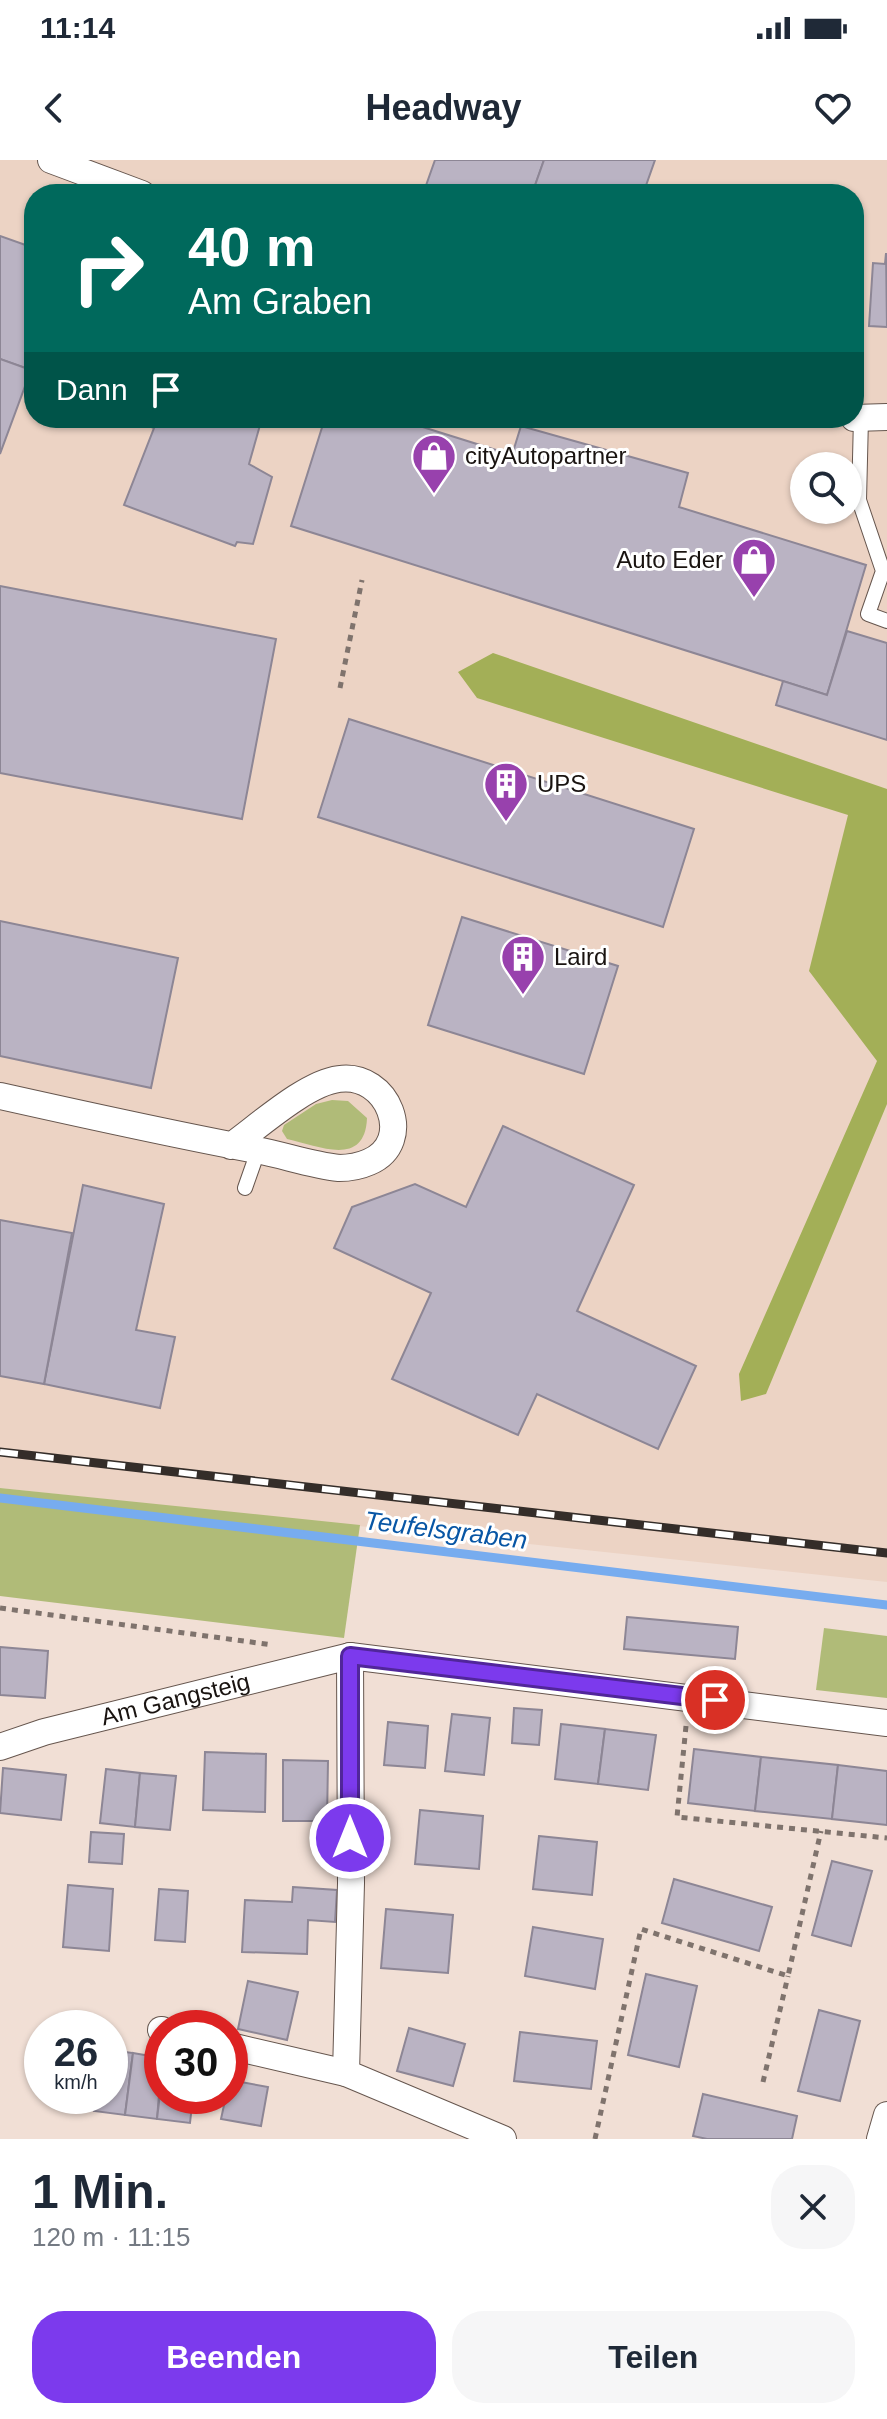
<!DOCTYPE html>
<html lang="de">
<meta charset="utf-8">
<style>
body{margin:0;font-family:Arial,sans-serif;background:#f6f6f7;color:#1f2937;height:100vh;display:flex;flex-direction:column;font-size:30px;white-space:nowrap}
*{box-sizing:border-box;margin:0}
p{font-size:26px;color:#747a83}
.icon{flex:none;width:44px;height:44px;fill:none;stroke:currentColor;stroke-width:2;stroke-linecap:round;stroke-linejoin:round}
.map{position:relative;height:1979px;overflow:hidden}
.panel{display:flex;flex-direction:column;background:#fff;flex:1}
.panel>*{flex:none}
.top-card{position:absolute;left:24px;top:24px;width:840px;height:244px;border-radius:32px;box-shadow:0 2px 6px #0004;background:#00695c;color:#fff;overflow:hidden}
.fabs{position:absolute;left:790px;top:292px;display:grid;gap:16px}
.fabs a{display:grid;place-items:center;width:72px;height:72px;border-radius:50%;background:#fff;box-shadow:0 2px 6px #0004;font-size:40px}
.speed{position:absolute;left:24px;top:1850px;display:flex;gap:16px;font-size:40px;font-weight:700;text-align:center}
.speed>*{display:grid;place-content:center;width:104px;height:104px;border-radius:50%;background:#fff;box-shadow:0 2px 6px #0004;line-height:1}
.speed small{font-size:20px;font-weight:400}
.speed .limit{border:12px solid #d22;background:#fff;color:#111}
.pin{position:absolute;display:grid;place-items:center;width:68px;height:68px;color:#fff;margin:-34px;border:4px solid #fff;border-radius:50%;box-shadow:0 2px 8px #0007}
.me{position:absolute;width:88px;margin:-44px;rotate:0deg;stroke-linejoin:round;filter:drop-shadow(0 0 6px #0008)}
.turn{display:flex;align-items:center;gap:28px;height:168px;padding:0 32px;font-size:36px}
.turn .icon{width:104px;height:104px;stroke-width:2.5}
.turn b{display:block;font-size:56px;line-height:68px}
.then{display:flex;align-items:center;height:76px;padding:0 32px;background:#0003;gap:16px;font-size:30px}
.round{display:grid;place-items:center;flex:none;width:84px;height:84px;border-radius:32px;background:#f6f6f7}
.summary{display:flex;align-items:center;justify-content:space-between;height:136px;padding:0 32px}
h1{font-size:48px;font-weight:700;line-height:60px}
.primary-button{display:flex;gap:16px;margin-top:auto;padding:16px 32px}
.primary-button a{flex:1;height:92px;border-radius:32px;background:#7c3aed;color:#fff;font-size:32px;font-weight:700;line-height:92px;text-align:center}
.primary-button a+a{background:#f6f6f7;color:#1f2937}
.status{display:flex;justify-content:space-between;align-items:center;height:56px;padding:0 40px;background:#fff;direction:ltr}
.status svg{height:22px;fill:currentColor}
header{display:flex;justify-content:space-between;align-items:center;height:104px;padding:0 32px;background:#fff;font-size:36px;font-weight:700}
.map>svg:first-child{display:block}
.built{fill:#ecd3c4;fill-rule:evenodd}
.green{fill:#b0bb78}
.forest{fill:#a3af57}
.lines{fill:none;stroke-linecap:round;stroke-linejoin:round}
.stream{stroke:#77acef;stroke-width:9}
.building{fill:#bab3c3;stroke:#8d8695;stroke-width:2}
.service-casing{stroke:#66564e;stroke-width:16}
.minor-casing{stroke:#66564e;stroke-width:28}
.path{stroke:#7f736d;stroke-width:5;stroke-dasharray:6 6;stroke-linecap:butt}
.service{stroke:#fff;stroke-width:14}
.minor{stroke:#fff;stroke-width:26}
.rail-casing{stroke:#342d29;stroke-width:9}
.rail{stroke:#fff;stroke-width:6;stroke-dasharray:18;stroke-linecap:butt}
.route-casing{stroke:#51269a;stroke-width:20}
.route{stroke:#7c3aed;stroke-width:14}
.labels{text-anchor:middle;stroke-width:6;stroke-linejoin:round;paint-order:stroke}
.poi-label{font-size:24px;fill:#191310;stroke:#fff;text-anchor:start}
.street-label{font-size:24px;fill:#191310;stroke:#fff}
.water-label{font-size:26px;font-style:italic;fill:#0856a5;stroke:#fff}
</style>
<div class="status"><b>11:14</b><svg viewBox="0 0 49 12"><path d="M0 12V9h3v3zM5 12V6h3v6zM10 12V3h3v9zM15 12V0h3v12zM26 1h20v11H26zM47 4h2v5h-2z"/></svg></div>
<header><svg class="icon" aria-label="back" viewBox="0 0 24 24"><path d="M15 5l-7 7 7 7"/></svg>Headway<svg class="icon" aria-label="heart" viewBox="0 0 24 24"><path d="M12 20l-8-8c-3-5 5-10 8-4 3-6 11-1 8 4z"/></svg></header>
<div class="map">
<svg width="887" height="1979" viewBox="0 0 887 1979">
<rect width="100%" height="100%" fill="#f1dfd5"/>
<path class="built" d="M0,0H887V1422L0,1328ZM34,34H854V258H34ZM804,306H848V350H804Z"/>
<g class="green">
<path d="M332,940L348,941L367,958C365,1008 319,986 287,979L282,971L284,965L316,944Z"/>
<path d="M0,1328L360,1365L344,1478L0,1436Z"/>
<path d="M824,1468L887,1476V1538L816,1530Z"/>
</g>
<path class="forest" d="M493,493L887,629V944L766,1234L741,1241L739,1214L877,901L809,811L848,655L477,538L458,512Z"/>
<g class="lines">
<path class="stream" d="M0,1338L887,1445"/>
</g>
<g class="building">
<path d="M435,0H544L532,34H423Z"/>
<path d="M544,0H655L643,34H532Z"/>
<path d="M0,76L34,88V211L0,199Z"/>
<path d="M886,93L887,167L869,166L873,103L885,104Z"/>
<path d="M0,199L31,210L0,294Z"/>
<path d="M146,258H262L249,304L272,317L253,384L237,382L235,386L124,345L154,268L143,264Z"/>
<path d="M325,258H394L512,295L521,266L688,313L679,347L866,405L827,535L291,366Z"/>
<path d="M0,426L276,479L242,659L0,613Z"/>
<path d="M847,471L887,483V580L776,545L783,521L827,535Z"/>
<path d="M349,559L694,669L663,767L318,657Z"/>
<path d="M462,757L618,806L584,914L428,865Z"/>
<path d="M0,761L178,798L151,928L0,896Z"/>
<path d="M503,966L634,1025L577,1151L696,1206L658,1289L537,1234L518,1275L392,1219L431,1133L334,1088L352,1047L415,1024L466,1047Z"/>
<path d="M83,1025L164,1044L136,1170L175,1177L160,1248L44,1224Z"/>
<path d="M0,1060L72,1073L44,1224L0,1216Z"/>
<path d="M627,1457L738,1467L735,1499L624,1489Z"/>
<path d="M0,1487L48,1491L45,1538L0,1535Z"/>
<path d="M514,1548L542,1550L539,1585L512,1583Z"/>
<path d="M452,1554L490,1558L484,1615L445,1611Z"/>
<path d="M388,1562L428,1566L425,1608L384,1605Z"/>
<path d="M561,1564L605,1569L598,1624L555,1619Z"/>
<path d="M605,1569L656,1575L648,1630L598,1624Z"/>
<path d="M694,1589L761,1597L755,1651L688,1643Z"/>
<path d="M205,1592L266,1594L265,1652L203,1650Z"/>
<path d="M761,1597L838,1605L832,1659L755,1651Z"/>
<path d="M283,1600L328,1601L327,1661H283Z"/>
<path d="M838,1605L887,1611V1665L832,1659Z"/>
<path d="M3,1608L66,1615L61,1660L0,1653Z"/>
<path d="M106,1609L140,1613L135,1667L100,1663Z"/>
<path d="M140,1613L176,1616L170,1670L135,1667Z"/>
<path d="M420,1650L483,1656L479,1709L415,1704Z"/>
<path d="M91,1672L124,1674L122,1704L89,1702Z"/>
<path d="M539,1676L597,1682L592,1735L533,1729Z"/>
<path d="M832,1701L872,1711L851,1786L812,1775Z"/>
<path d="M674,1719L772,1747L759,1791L662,1763Z"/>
<path d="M68,1725L113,1729L109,1791L63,1787Z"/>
<path d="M293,1727L337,1730L335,1762L308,1760L307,1794L242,1792L245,1740L292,1742Z"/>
<path d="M159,1729L188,1731L185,1782L155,1780Z"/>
<path d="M386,1749L453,1755L448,1813L381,1808Z"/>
<path d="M533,1767L603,1779L595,1829L525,1816Z"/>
<path d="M646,1814L697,1826L679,1907L628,1895Z"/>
<path d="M248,1821L298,1832L287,1880L238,1869Z"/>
<path d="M819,1850L860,1861L840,1941L798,1931Z"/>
<path d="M409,1868L465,1884L453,1926L397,1911Z"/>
<path d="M520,1872L597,1881L591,1929L514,1921Z"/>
<path d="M110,1890L133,1893L125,1955L94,1951L96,1936H110Z"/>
<path d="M133,1893L162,1898L157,1959L125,1955Z"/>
<path d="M162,1917V1936H193L190,1963L157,1959Z"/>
<path d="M230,1920L268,1927L261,1966L221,1959L226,1936H230Z"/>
<path d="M703,1934L797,1956L792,1979H707L693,1976Z"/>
</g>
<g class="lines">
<g class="service-casing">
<g id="service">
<path d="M861,258L859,340L883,411L868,454L887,461"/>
<path d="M245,1028L258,991"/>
</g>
</g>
<g class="minor-casing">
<g id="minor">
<path d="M51,0L142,34"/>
<path d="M854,258L887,257"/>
<path d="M0,936C85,955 170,974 256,990C283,995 312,1005 339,1008C349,1008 360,1006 369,1002C416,982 388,912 339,919C306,923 259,966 231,986"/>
<path d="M350,1496L351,1723L346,1913L503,1979"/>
<path id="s1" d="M0,1587L44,1572L350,1496L887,1563"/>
<path d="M161,1870H162"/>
<path d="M230,1886L346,1913"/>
<path d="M880,1979L887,1955"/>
</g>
</g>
<g class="path">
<path d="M340,528L362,420"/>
<path d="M0,1448L273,1485"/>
<path d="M686,1566L677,1657L887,1678"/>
<path d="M763,1922L788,1816"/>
<path d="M595,1979L641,1769L788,1816L821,1671"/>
</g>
<use href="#service" class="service"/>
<use href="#minor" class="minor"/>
<g class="rail-casing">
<path id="rail" d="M0,1292L887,1393"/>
</g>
<use href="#rail" class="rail"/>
</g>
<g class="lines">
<g class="route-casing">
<path id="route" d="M350,1678V1496L715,1540"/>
</g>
<use href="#route" class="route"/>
</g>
<defs>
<g id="shop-pin" transform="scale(2.3)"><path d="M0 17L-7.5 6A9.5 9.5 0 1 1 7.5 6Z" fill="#9841ad" stroke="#fff"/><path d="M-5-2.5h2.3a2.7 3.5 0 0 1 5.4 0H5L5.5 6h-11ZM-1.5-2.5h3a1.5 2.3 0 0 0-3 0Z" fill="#fff"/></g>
<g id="building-pin" transform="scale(2.3)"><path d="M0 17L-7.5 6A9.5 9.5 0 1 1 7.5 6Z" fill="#9841ad" stroke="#fff"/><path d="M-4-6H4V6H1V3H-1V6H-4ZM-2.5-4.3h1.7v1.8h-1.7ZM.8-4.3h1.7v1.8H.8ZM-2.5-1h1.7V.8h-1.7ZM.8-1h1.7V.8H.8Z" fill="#fff"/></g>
</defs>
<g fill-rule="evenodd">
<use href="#shop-pin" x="434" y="296"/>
<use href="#shop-pin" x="754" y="400"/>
<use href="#building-pin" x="506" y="624"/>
<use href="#building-pin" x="523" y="797"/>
</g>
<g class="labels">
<g class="poi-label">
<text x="465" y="304">cityAutopartner</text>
<text x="723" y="408" text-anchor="end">Auto Eder</text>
<text x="537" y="632">UPS</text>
<text x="554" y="805">Laird</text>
</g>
<g class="street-label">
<text dy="8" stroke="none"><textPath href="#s1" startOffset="182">Am Gangsteig</textPath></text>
</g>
<g class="water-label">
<text transform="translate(446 1370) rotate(7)" y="9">Teufelsgraben</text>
</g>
</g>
</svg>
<div class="fabs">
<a><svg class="icon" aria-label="search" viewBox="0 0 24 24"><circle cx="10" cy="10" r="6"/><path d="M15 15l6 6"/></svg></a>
</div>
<div class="speed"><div>26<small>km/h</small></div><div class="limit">30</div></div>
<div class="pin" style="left:715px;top:1540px;background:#d93025"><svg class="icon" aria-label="arrive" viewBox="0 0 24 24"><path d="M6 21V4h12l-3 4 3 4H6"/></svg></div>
<svg class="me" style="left:350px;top:1678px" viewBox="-20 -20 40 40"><circle r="17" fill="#7c3aed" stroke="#fff" stroke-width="3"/><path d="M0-11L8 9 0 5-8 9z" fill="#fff"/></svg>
<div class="top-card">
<div class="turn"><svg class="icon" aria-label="right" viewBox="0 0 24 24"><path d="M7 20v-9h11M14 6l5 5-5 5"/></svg><div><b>40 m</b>Am Graben</div></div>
<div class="then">Dann<svg class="icon" aria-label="arrive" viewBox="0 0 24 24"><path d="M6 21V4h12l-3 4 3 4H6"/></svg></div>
</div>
</div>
<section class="panel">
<div class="summary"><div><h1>1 Min.</h1><p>120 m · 11:15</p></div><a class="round"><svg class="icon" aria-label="close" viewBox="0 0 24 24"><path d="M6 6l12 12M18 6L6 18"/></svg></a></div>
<div class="primary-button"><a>Beenden</a><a>Teilen</a></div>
</section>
